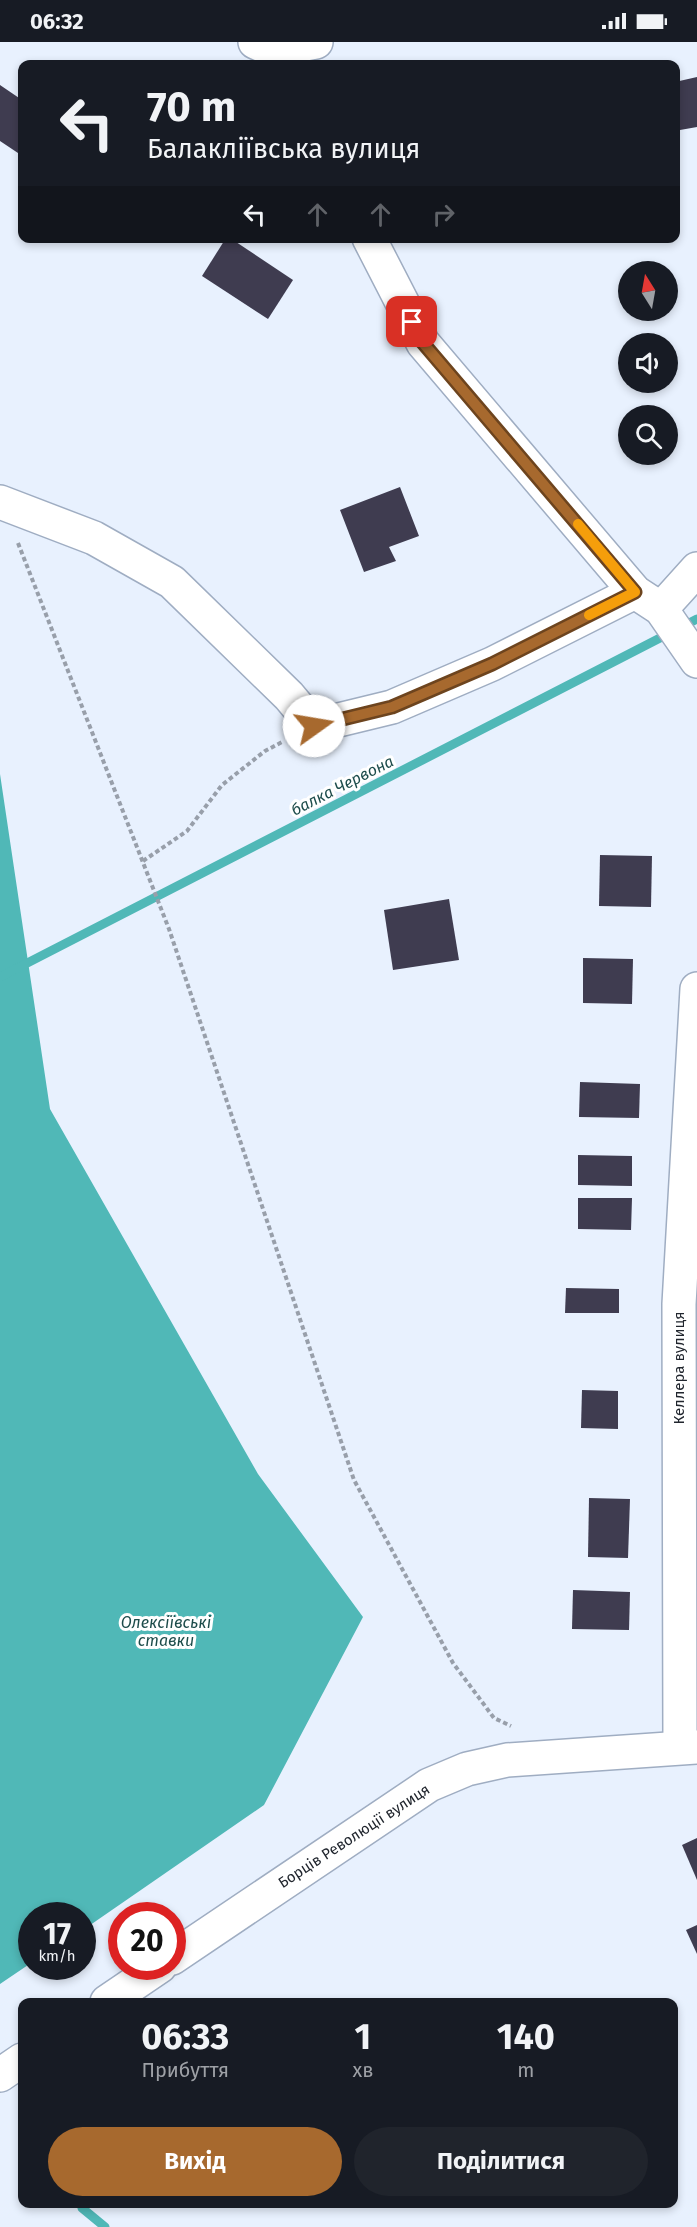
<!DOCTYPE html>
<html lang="uk">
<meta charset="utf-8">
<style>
body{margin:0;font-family:"Fira Sans",sans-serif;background:#20242c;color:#f1f3f6;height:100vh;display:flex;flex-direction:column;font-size:22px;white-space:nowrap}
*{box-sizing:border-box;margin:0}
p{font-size:20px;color:#9ea1a6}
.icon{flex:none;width:33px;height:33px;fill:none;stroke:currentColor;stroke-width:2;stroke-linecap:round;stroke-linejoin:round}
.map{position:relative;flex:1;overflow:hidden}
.side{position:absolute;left:18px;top:1956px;width:660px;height:210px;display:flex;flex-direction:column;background:#171b24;border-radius:12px;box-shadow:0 3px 9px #0003}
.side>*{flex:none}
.banner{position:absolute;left:18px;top:18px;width:662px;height:183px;border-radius:12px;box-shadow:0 3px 9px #0003;background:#171b24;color:#f1f3f6;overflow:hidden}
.needle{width:39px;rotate:349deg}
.controls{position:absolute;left:618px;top:219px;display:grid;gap:12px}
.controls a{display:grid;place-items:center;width:60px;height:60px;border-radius:50%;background:#171b24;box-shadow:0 3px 9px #0003;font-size:30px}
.speed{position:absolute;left:18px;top:1860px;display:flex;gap:12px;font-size:30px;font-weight:700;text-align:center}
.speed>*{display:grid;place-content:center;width:78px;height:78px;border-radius:50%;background:#171b24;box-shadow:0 3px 9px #0003;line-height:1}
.speed small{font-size:15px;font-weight:400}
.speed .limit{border:9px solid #d22;background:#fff;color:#111}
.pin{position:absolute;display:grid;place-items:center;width:51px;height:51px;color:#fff;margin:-26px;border-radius:12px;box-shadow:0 3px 9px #0006}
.me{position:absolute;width:66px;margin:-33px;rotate:77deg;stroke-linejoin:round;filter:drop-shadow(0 0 4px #0008)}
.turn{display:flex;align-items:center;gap:21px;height:126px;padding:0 30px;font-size:27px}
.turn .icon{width:78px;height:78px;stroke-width:2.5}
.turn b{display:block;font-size:42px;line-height:51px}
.lanes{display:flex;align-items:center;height:57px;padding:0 30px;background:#0003;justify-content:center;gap:30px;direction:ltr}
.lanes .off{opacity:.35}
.eta{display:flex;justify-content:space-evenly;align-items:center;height:102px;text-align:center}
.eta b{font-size:36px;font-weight:700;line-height:42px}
.primary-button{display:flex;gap:12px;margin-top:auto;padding:12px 30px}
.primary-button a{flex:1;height:69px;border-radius:36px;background:#a7692e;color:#fff;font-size:24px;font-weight:700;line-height:69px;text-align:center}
.primary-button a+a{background:#20242c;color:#f1f3f6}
.status{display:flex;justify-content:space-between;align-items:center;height:42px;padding:0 30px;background:#171b24;direction:ltr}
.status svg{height:16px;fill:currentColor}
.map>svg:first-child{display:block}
.water{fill:#50b8b7}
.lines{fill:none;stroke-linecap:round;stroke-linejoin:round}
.stream{stroke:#50b8b7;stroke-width:9}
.building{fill:#3f3c50}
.minor-casing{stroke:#9fadc2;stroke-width:36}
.path{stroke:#989faa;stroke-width:4;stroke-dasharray:4.5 3;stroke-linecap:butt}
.minor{stroke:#fff;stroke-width:33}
.route-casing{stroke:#6d441e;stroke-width:15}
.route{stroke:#a7692e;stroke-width:10}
.slow{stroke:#f59e0b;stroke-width:10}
.labels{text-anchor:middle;stroke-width:6;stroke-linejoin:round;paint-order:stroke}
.street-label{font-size:15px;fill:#21262e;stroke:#fff}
.water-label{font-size:16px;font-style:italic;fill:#1d4c4b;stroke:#fff}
</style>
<div class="status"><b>06:32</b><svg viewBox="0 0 49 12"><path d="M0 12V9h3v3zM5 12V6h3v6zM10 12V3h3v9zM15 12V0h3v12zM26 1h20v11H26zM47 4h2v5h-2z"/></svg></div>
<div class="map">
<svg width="697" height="2185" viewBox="0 0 697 2185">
<rect width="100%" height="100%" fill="#e8f1fe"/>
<path class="water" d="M0,732L50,1067L258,1432L363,1575L264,1763L83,1888L82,1874H32L31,1921L0,1942Z"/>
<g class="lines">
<g class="stream">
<path d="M0,935L697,577"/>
<path d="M82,2166L105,2185"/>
</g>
</g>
<g class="building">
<path d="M697,35V85L680,88L675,63V40Z"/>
<path d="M0,43L22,58V105L18,111L0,99Z"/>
<path d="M226,196H230L293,238L268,277L202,234Z"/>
<path d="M400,445L419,494L389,505L396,519L364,530L340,468Z"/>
<path d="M600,813L652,814L651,865L599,864Z"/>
<path d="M449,857L459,918L393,928L384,868Z"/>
<path d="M583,916L633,917L632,962L583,961Z"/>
<path d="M580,1040L640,1042L639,1076L579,1075Z"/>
<path d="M578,1113L632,1114V1144L578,1143Z"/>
<path d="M578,1156H632L631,1188L578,1187Z"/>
<path d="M566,1246L619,1247V1271H565Z"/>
<path d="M582,1348L618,1349V1387L581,1386Z"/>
<path d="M589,1456L630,1457L628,1516L588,1515Z"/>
<path d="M573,1548L630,1550L629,1588L572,1587Z"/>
<path d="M697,1796V1838L682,1803Z"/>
<path d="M697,1883V1912L686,1888Z"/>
</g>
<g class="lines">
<g class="minor-casing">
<g id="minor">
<path d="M255,0L273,8L316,0"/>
<path d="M369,196L423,301L635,550L661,567L697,619"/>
<path d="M0,460L94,496L172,540L289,654L314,684L392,665L492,622L635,550"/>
<path d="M661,567L697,527"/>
<path d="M680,1705L679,1262L697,947"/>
<path d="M172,1916L429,1743L467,1727L507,1718L697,1705"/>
<path d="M107,1960L160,1924"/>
<path d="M0,2033L22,2018"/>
</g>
</g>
<g class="path">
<path d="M18,501L169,887L354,1438L453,1621L494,1676L511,1684"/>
<path d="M143,819L187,789L222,743L265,709L284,699"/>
</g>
<use href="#minor" class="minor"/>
</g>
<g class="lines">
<g class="route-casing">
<path id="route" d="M314,684L392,665L492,622L635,550L423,301L412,280"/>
</g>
<use href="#route" class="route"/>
<path class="slow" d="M578,482L635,550L589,573"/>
</g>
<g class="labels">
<g class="street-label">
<text transform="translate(679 1326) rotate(-90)" y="5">Келлера вулиця</text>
<text transform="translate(354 1794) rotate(-33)" y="5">Борців Революції вулиця</text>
</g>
<g class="water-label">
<text transform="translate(342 743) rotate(-27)" y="6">балка Червона</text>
<text x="166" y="1586">Олексіївські<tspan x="166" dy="18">ставки</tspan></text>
</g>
</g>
</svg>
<div class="controls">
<a><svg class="needle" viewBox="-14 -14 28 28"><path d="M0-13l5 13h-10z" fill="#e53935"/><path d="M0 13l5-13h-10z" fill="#9ea1a6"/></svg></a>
<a><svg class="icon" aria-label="sound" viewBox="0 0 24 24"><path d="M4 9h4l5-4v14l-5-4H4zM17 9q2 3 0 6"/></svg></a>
<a><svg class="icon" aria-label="search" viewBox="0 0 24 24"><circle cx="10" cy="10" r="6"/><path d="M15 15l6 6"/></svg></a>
</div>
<div class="speed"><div>17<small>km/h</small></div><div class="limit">20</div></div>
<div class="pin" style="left:412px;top:280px;background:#d93025"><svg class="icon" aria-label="arrive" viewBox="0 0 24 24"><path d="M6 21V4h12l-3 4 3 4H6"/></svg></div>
<svg class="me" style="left:314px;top:684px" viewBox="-20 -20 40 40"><circle r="19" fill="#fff"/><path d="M0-13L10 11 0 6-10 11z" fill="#a7692e"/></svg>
<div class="banner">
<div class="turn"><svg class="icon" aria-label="left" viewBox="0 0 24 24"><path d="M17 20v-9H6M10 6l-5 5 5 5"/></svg><div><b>70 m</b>Балакліївська вулиця</div></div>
<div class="lanes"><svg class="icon" aria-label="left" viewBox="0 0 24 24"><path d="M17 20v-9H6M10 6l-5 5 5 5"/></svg><svg class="icon off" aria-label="ahead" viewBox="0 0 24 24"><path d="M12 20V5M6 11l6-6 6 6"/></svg><svg class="icon off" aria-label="ahead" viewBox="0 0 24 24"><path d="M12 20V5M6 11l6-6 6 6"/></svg><svg class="icon off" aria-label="right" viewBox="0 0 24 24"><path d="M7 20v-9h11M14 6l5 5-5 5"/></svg></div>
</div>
<section class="side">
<div class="eta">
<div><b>06:33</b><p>Прибуття</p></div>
<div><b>1</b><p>хв</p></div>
<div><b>140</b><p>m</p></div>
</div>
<div class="primary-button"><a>Вихід</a><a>Поділитися</a></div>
</section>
</div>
